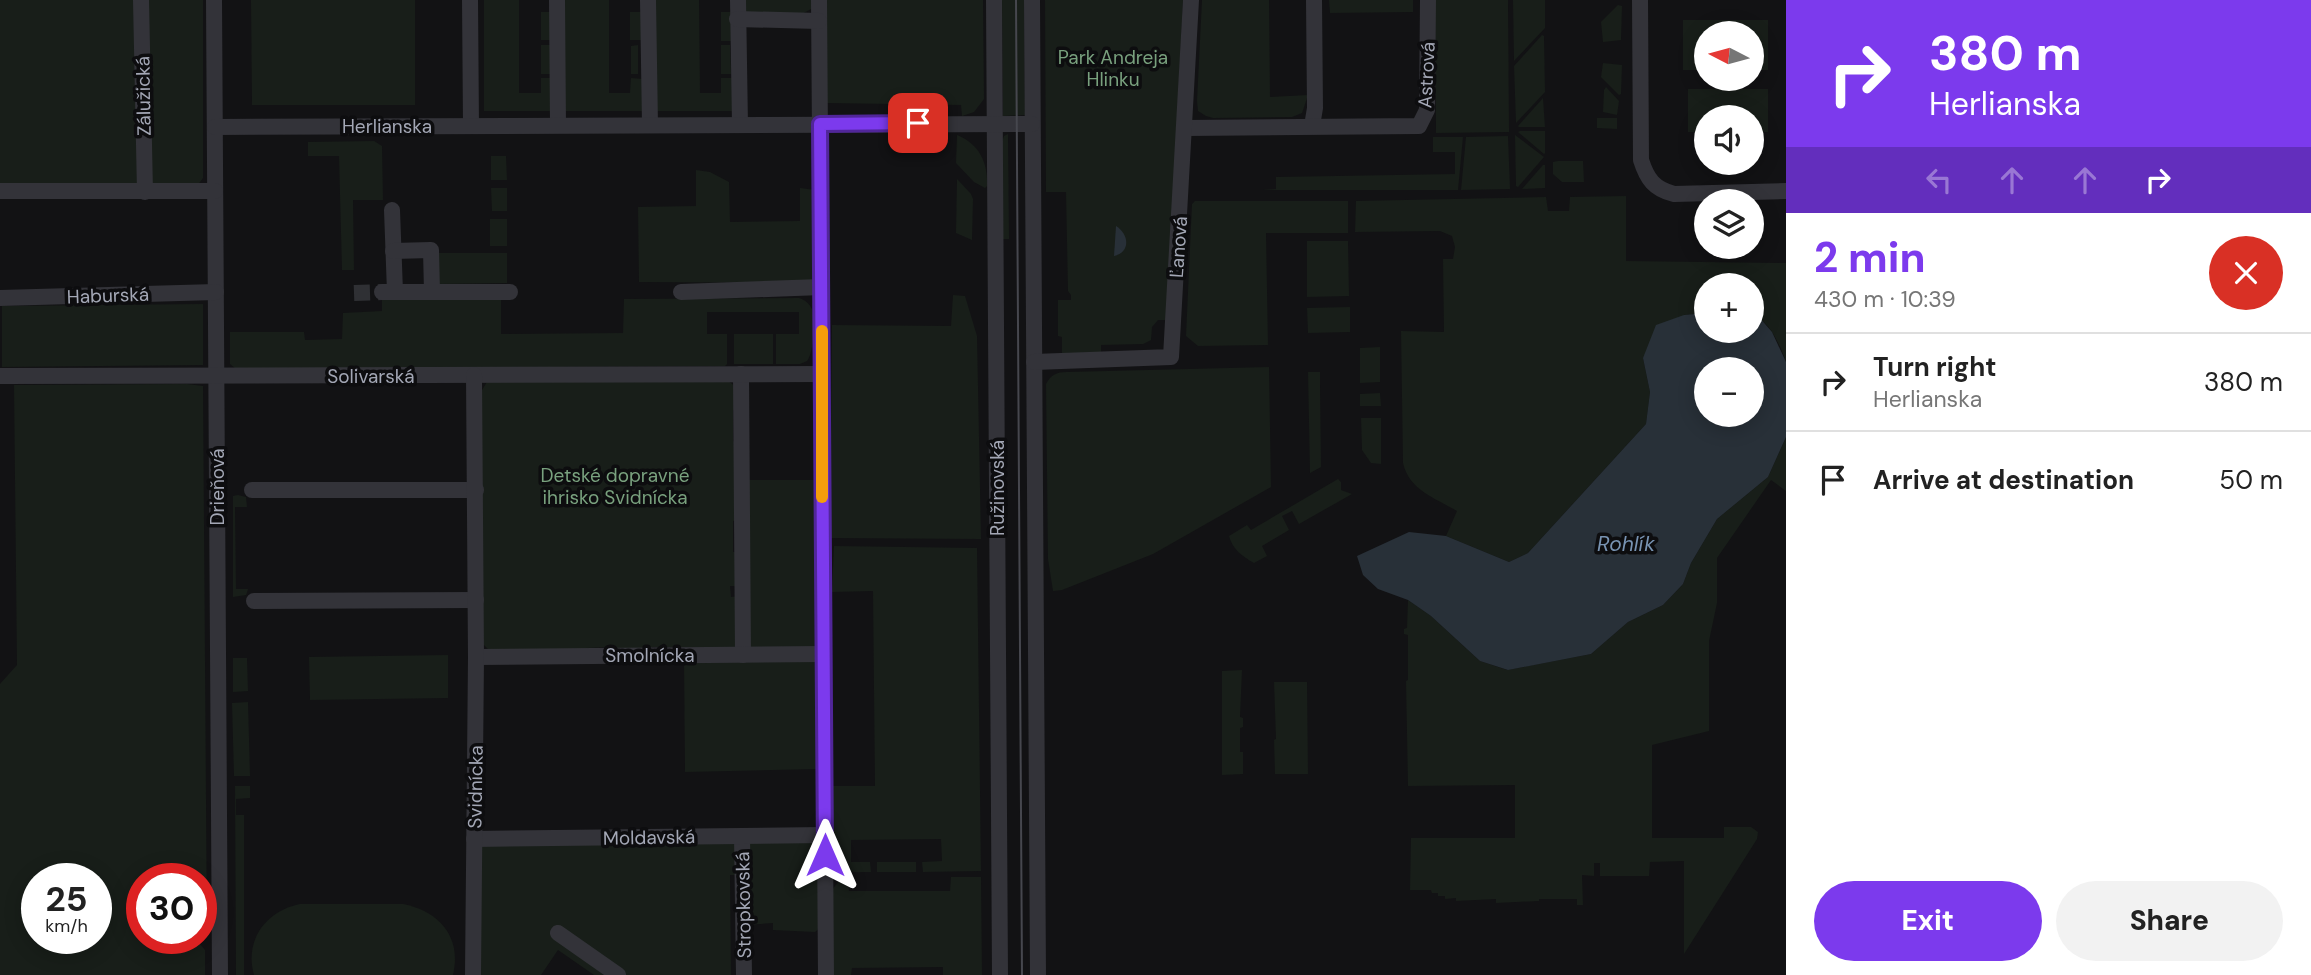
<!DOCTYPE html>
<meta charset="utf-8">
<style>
body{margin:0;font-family:"DM Sans",sans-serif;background:#f2f2f2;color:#222;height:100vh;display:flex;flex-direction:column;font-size:26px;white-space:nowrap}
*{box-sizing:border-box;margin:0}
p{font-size:23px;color:#767676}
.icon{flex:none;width:38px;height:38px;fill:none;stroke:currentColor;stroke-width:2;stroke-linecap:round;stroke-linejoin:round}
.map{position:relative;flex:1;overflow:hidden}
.sheet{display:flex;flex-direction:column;background:#fff;width:525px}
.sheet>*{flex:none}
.hud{background:#7c3aed;color:#fff;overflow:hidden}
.needle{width:46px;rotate:276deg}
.fabs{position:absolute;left:1694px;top:21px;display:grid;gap:14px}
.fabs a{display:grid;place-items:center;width:70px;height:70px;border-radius:50%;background:#fff;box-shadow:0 4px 18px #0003;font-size:35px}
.speed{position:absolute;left:21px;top:863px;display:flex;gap:14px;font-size:35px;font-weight:700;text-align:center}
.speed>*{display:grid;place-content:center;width:91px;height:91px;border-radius:50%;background:#fff;box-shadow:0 4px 18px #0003;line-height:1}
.speed small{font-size:18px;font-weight:400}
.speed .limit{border:10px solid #d22;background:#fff;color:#111}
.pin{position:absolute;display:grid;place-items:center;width:60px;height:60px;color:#fff;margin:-30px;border-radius:14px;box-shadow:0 4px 10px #0006}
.me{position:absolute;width:77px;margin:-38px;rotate:0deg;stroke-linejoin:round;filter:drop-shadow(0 0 5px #0008)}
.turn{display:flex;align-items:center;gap:24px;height:147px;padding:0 28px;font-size:32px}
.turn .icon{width:91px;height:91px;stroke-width:2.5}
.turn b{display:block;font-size:49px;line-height:60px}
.lanes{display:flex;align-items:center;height:66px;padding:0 28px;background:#0003;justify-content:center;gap:35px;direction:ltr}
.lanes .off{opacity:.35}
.round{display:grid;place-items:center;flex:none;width:74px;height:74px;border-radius:37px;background:#f2f2f2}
.summary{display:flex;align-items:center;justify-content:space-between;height:119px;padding:0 28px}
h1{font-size:42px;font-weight:800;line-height:52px;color:#7c3aed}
.cta{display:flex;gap:14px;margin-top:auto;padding:14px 28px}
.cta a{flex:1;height:80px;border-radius:42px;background:#7c3aed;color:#fff;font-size:28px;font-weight:800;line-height:80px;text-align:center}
.cta a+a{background:#f2f2f2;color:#222}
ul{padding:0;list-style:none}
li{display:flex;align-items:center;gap:21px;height:98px;padding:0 28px;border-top:2px solid #e0e0e0}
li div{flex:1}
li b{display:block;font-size:26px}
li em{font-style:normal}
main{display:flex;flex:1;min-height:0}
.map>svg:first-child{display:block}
.green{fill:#181e19;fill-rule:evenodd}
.water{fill:#283038;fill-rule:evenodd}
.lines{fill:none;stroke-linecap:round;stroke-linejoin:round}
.minor-tunnel{stroke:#2f3034;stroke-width:16;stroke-dasharray:16 8;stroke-linecap:butt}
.minor{stroke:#333339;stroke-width:16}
.tram{stroke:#46474e;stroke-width:2}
.route-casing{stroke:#51269a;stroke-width:18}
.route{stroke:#7c3aed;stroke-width:12}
.slow{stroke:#f59e0b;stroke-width:12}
.labels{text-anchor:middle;stroke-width:7;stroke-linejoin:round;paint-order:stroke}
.park-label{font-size:19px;fill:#79a17e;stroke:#0d0d0f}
.street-label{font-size:19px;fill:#a3a7b5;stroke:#0d0d0f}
.water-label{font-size:21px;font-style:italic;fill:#7893b2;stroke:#0d0d0f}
</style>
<main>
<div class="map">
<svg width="1786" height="975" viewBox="0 0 1786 975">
<rect width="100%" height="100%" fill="#121214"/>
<g class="green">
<path d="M0,0H139L140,181L134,187H0Z"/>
<path d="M144,0H203V178L197,186L145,187Z"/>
<path d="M251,0H415V105H252Z"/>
<path d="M484,0H519V93H541V78H553L550,111H484Z"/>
<path d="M560,0H609V93H630L631,78L643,79L642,111H564Z"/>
<path d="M650,0H699L700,93H721V78H735V104L732,111H654Z"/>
<path d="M741,0H815L811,9L802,14H749L743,10Z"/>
<path d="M824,0H983L984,99L974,112L962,116L961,105L825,103Z"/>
<path d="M1002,0H1024L1025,115L1003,116Z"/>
<path d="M1045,0H1183L1167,320H1158L1152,327L1151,340L1143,344L1101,345V352L1062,354V337L1058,336V300H1071V295L1068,291L1066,192H1046Z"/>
<path d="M1202,0H1269L1270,97L1308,95L1302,113L1292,117L1213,118L1206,116L1198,111L1197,101Z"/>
<path d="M1329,0H1413V12L1330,13Z"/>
<path d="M1435,0H1508L1509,132L1436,133Z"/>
<path d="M1513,0H1545V28L1514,61Z"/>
<path d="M1618,5L1622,6L1621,40L1603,42L1601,22Z"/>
<rect x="541" y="12" width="13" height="28"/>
<rect x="630" y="12" width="13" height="28"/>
<path d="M721,12H734L735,41H721Z"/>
<path d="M1683,20H1768V70H1752V33H1706V70H1683Z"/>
<path d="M1542,35L1544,36L1545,92L1516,123L1514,66Z"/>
<rect x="541" y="45" width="9" height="29"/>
<path d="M638,45V74H631V46Z"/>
<path d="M721,45H730L731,74H721Z"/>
<path d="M1603,63L1622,65L1621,94L1619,95L1601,77Z"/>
<path d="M1606,87L1619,101L1617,115L1603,112L1604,90Z"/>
<path d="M1688,89H1768V132H1752V117H1706V132H1688Z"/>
<path d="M1543,98L1545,127H1519L1518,126Z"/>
<path d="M1597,118H1617V129L1597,128Z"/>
<path d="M1520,131H1545V153L1544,154L1518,132Z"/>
<path d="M1008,134L1009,239H1003L1002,141L1004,136Z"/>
<path d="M957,135C979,144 988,162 987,186L985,188L974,182L956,163Z"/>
<path d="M1515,135L1544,157L1518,187L1516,186Z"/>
<path d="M1508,136L1510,189L1461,190L1466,137Z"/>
<path d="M1433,137H1463L1458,190H1262L1276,189V177L1455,174V152H1433Z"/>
<path d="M374,141L382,146L383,200H353L354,270H342L339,156H308V142Z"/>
<path d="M491,156H506L507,180H491Z"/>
<path d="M1558,161H1583L1584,182H1562L1553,174V162Z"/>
<path d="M1543,165H1545V188L1522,189Z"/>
<path d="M696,170L710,172L729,182L730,222L800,221V188L815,190L816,283L639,282L638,207L696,206Z"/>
<path d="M957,179L971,194L973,199L972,240L956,233Z"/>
<path d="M491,188H507V211H492Z"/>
<path d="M1626,196V261L1786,263V362C1780,345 1770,321 1752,315V285H1706V313L1684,315L1643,358L1650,392L1646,424L1528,553L1509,562L1446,536L1457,511C1435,498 1409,490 1403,463L1401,331L1444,332L1443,259H1453L1455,247L1452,236L1440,231L1355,232L1356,201L1546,197L1548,211H1569L1570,197Z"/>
<path d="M1195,201H1348V233H1266L1268,345L1198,346L1186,336L1192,204Z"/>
<rect x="490" y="219" width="17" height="27"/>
<path d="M1307,241H1348L1349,296L1307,297Z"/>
<path d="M438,253H507V283L438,284Z"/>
<path d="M953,295L965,296L977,336L981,539L830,538L832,325L951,326Z"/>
<path d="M501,298V334L623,333L624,299L799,298C805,300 809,303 812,309C815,320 814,353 807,361L800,364H776V334H799V312H707V334H727V364L725,366L236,369L230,364V332H304L305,340L342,339L343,313L382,311V299Z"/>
<path d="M203,304V365L2,367V306Z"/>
<path d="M1350,307V332L1308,333L1307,308Z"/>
<rect x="734" y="334" width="39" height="30"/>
<path d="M1380,347V382L1360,383V348Z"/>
<path d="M1269,367L1271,487L1153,554L1062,590L1053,591L1048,559L1046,384C1051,375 1056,372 1067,372Z"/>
<path d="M1308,372H1320V385L1321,467L1310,473Z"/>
<path d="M728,381C739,387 738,398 739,409L733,410V441L739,442V520L733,521V552H740V586H730L731,597L740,596V635L735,648L652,647L651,651L612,652L611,647L586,648L585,652L490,651L482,643L479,395L487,382Z"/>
<path d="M187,384L203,386L207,937L199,943L205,950V975H0V684L17,665L14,385ZM37,878H96V938H37ZM201,878V938H142V878Z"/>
<path d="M1380,393L1381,406H1360V394Z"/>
<path d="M1361,418H1381V464L1371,463L1362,450Z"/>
<path d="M1786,437V491L1771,480L1717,558V603L1709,641V731L1652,745V838H1724V827H1751L1758,832L1757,839L1684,954V861L1650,862L1649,876H1600V863H1594V876L1582,875L1583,905H1577V899H1539V901L1496,903V899L1456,901V898L1445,899V896H1438V893H1432L1431,890H1410L1411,838H1515V785L1408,786L1406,681L1408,680V635L1404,634V629L1407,628L1408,600L1431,616L1480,661L1507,670L1591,654L1628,622L1663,605L1683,584L1691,563L1717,519L1768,477Z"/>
<path d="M1338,479L1341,482V490L1352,494L1299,524L1292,511L1282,516L1289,530L1262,546L1267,556L1254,563C1242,556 1233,550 1229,536L1247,525L1251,530Z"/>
<path d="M745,480H818V651L746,652Z"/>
<path d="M238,495L246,497L247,507H235L236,589H248L246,595L233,597V496Z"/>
<path d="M834,546L977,548L981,871L923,872L922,862L942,861L941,839L851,840V862H870L871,872C853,872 837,875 831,856V786H875L873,591L832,592Z"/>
<path d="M448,655V698L310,700L309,657Z"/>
<path d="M233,658H247L248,691L233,692Z"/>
<path d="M684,658L817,659V769L685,772Z"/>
<path d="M1242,670L1240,717L1243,718V727L1240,728V752H1243V774L1222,775V671Z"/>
<path d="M1274,682H1307L1308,774H1275L1274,740L1276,739Z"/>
<path d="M248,702L250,776H234L232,703Z"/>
<path d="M235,786H250V798L236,799V815H244V975H236Z"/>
<path d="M739,838L740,875H730L731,975H594L558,950L541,975H481V841Z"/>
<path d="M822,838L823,925L815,932L773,930V923L747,925L745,839Z"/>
<rect x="877" y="862" width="39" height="10"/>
<path d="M951,877H981L982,975H943V967L852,968L851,975H832V890L839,881L848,879L849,891H950Z"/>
<path d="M300,904H403C439,911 462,937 453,975H254C244,940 266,911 300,904Z"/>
</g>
<g class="water">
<path d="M1116,226C1129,234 1131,252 1114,256Z"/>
<path d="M1706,313V331H1752V315L1759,317L1772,332L1786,362V437L1768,477L1717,519L1691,563L1683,584L1663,605L1628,622L1591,654L1508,670L1480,661L1431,616L1408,600L1378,589L1363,575L1357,556L1409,532L1446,536L1509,562L1528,553L1646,424L1650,392L1643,358L1656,325L1684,315ZM1706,369H1752V415H1706Z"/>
</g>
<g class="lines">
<path class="minor-tunnel" d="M354,293L382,292"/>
<g class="minor">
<path d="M141,0L145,192"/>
<path d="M214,0L220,975"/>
<path d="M470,0L471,126"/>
<path d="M557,0L558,125"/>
<path d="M648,0L650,125"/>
<path d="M738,0L740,125"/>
<path d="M819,0L826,975"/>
<path d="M994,0L1000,975"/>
<path d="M1032,0L1038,975"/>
<path d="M1640,0L1641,160C1647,179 1654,189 1674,194L1786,191"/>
<path d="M737,19L819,21"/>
<path d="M1312,126L1315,108L1314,0"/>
<path d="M215,127L1032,124"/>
<path d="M1185,128L1419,126L1427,110L1428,0"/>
<path d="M0,191H215"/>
<path d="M392,210L395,292"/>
<path d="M393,251L431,250L432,292"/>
<path d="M382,292H510"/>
<path d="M681,292L822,287"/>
<path d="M0,298L216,292"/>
<path d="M1034,362L1171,357L1191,0"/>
<path d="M741,374L743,655"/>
<path d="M0,376L822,374"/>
<path d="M252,490H476"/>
<path d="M254,601L476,600"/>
<path d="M476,657L823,654"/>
<path d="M742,836L744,975"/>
<path d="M474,839L825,835"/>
<path d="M558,933L618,975"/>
<path d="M473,975L476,657L474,375"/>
</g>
<path class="tram" d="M1016,0L1022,975"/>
</g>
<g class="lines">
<g class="route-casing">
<path id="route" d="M825,855L820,124L918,123"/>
</g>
<use href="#route" class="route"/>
<path class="slow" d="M822,331V497"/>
</g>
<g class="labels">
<g class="park-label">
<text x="1113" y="64">Park Andreja<tspan x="1113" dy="22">Hlinku</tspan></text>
<text x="615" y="482">Detské dopravné<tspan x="615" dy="22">ihrisko Svidnícka</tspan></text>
</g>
<g class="street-label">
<text transform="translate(1426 75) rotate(-87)" y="7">Astrová</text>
<text transform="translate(143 96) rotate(-91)" y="7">Zálužická</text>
<text x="387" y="133">Herlianska</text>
<text transform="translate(1178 247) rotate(-86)" y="7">Ľanová</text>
<text transform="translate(108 295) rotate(-2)" y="7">Haburská</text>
<text x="371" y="383">Solivarská</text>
<text transform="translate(217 487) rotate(-90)" y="7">Drieňová</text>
<text transform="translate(997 488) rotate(-90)" y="7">Ružinovská</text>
<text x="650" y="662">Smolnícka</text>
<text transform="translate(475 787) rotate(-89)" y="7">Svidnícka</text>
<text transform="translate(649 837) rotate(-1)" y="7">Moldavská</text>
<text transform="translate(743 905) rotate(-91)" y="7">Stropkovská</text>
</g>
<g class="water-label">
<text x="1626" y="551">Rohlík</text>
</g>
</g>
</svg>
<div class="fabs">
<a><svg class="needle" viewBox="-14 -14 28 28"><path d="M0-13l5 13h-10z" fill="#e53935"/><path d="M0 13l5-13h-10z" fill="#767676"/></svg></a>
<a><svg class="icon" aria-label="sound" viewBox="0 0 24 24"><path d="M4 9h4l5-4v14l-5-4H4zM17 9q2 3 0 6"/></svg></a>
<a><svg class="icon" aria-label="layers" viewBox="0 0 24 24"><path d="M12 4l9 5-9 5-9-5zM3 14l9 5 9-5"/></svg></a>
<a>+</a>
<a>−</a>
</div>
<div class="speed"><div>25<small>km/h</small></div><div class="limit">30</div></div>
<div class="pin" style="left:918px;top:123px;background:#d93025"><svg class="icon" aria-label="arrive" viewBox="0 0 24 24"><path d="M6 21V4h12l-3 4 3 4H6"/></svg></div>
<svg class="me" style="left:825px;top:855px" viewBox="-20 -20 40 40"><path d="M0-17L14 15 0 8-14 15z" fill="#7c3aed" stroke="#fff" stroke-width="4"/></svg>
</div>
<section class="sheet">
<div class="hud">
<div class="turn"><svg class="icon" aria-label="right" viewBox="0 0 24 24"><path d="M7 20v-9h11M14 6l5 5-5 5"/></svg><div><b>380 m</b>Herlianska</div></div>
<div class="lanes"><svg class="icon off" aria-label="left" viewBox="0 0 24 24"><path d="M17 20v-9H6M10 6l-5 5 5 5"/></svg><svg class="icon off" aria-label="ahead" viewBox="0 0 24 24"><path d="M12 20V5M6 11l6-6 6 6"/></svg><svg class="icon off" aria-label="ahead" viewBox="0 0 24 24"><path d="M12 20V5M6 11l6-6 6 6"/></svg><svg class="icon" aria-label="right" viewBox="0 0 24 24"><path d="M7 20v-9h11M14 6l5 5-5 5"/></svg></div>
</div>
<div class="summary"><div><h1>2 min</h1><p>430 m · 10:39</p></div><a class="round" style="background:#d93025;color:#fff"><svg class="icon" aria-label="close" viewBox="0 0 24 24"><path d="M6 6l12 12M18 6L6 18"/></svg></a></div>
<ul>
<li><svg class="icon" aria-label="right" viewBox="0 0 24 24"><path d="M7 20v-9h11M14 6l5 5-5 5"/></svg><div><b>Turn right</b><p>Herlianska</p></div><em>380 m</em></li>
<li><svg class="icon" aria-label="arrive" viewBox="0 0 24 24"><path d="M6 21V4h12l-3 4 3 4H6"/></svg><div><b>Arrive at destination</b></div><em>50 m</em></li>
</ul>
<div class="cta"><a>Exit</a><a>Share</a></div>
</section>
</main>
